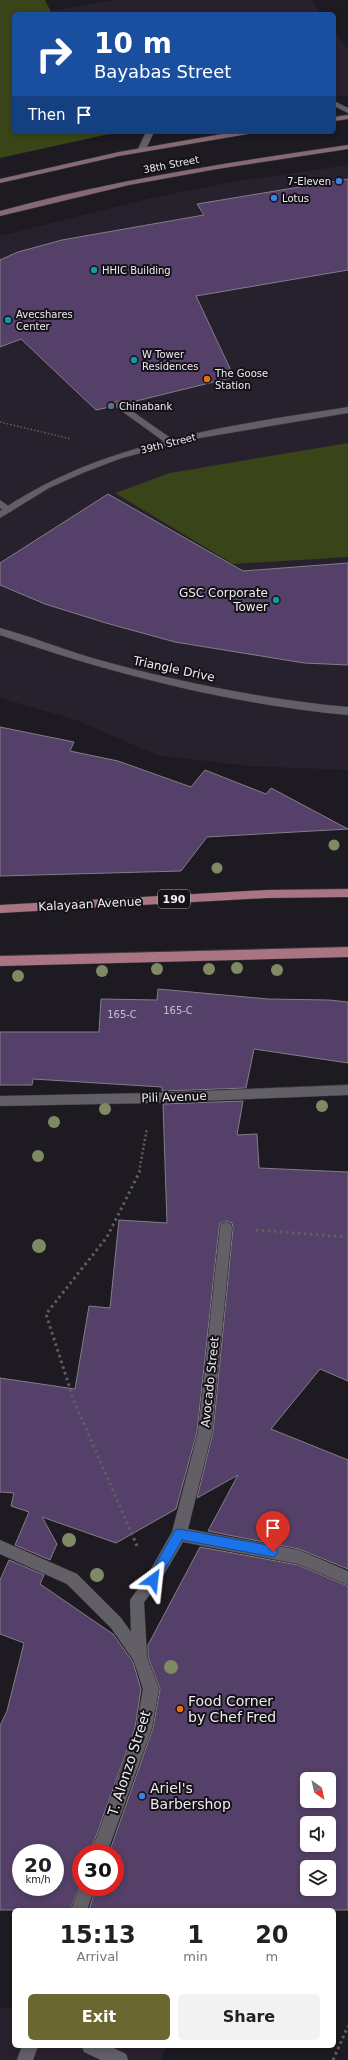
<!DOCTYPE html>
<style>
body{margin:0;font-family:"DejaVu Sans",sans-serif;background:#f2f2f2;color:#202124;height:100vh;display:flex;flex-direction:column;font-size:15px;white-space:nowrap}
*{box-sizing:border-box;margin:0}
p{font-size:13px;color:#757577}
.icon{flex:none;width:22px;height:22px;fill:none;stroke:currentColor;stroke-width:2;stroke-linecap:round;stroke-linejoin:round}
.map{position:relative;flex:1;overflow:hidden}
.sheet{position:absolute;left:12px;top:1908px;width:324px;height:140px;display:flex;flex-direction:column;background:#fff;border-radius:6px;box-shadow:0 2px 6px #0003}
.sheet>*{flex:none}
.guide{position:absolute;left:12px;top:12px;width:324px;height:122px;border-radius:6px;box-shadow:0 2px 6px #0003;background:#1a4fa0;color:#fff;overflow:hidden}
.needle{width:26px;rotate:147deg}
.controls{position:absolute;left:300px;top:1772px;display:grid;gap:8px}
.controls a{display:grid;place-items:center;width:36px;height:36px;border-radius:6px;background:#fff;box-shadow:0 2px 6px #0003;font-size:20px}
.speed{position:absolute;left:12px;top:1844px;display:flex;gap:8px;font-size:20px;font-weight:700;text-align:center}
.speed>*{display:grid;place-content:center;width:52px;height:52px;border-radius:50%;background:#fff;box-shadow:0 2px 6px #0003;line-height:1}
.speed small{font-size:10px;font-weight:400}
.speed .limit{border:6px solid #d22;background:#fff;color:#111}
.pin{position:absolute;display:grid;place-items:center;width:34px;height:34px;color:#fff;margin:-41px -17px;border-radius:50% 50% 50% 0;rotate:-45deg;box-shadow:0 0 4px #0007}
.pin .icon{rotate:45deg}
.me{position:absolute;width:44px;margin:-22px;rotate:30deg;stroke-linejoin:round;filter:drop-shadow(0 0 3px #0008)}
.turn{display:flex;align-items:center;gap:14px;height:84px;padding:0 16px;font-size:18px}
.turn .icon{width:52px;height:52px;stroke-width:2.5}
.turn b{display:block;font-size:28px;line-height:34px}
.then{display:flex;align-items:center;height:38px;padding:0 16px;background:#0003;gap:8px;font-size:15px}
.eta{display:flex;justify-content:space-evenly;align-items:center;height:68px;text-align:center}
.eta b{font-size:24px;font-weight:700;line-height:28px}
.primary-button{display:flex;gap:8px;margin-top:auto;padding:8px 16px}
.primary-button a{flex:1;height:46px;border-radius:6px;background:#6a6730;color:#fff;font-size:16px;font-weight:700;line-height:46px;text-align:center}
.primary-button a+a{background:#f2f2f2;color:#202124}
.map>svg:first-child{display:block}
.built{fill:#27212d}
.green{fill:#394518}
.building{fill:#544068;stroke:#827e87;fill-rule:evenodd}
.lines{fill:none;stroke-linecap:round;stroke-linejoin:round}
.service-casing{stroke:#3a383d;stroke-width:1}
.minor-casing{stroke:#3a383d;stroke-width:1}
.secondary-casing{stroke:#3a383d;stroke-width:1}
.primary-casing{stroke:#3a383d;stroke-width:1}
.path-far2{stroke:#605d63;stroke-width:1.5;stroke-dasharray:1.5 2;stroke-linecap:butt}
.path-far1{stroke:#605d63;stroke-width:2.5;stroke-dasharray:2 2.5;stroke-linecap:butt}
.path{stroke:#605d63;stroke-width:3;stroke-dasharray:2.5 3.5;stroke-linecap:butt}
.service{fill:#625f67;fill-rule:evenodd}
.minor{fill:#625f67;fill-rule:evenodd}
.secondary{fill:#856a75;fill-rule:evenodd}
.primary{fill:#a97583;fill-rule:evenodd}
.tree{fill:#7e8a64}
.route{fill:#1a73e8;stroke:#114b97}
.shop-dot{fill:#3f7fe0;stroke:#141117;stroke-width:1.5}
.culture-dot{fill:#0f9aa8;stroke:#141117;stroke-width:1.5}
.food-dot{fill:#e8710a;stroke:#141117;stroke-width:1.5}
.service-dot{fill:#5c6f8a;stroke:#141117;stroke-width:1.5}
.labels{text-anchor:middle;stroke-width:4;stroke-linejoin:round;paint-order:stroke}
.far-street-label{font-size:10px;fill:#eeecf0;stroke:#141117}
.far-poi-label{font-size:10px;fill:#eeecf0;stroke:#141117;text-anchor:start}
.number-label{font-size:10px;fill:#c8c1ce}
.shield{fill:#141117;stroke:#adaaaf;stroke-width:1}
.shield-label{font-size:11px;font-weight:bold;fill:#eeecf0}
.poi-label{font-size:12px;fill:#eeecf0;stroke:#141117;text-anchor:end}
.street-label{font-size:12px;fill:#eeecf0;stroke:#141117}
.near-poi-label{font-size:14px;fill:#eeecf0;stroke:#141117;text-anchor:start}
.near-street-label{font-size:14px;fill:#eeecf0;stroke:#141117}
</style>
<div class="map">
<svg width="348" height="2060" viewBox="0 0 348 2060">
<rect width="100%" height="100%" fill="#1d1a21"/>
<g class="built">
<path d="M115,0H311L321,14H52L50,11Z"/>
<path d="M334,31L348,50V95L334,97Z"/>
<path d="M348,165V770L249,766L157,755L76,720L0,698V236L151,198L232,182Z"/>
<path d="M0,2007L14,2009V2046H166L161,2060H0Z"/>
</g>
<g class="green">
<path d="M0,0H45L52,14H14V132H108L109,134L0,158Z"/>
<path d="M348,443V557L233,564L115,493L170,473Z"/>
</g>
<g class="building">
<path d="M348,179V270L196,296L234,377L124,404L119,401L115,402L114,406L96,410L21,339L0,347V260L18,252L62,240L204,215L197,204Z"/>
<path d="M108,494L243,571L348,563V665L304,663L175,642L106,623L45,604L0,585V563Z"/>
<path d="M0,727L74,742L70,751L118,761L191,787L205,770L266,794L271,788L348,829L207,837L181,871L0,876Z"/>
<path d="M158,989L268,999L329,1000L348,1002V1063L254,1049L246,1088L162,1091V1087L33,1079L32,1085H0V1032H99L101,999L157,1000Z"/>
<path d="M243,1101L237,1135L257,1134L259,1168L348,1172V1381L320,1369L271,1429L348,1460V1569L299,1549L208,1531L238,1475L197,1498L213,1432L233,1228L232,1223L227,1221L220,1223L219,1228L197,1432L176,1509L116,1543L42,1517L57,1544L50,1560L15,1545L29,1512L11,1506L14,1493L0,1492V1378L75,1389L89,1306L110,1308L119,1220L167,1223L163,1104Z"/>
<path d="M200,1547L298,1565L348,1586V1910H89L96,1887H115V1853H109L153,1728L160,1689L148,1657V1645ZM307,1779H329V1801H307ZM307,1823H329V1845H307ZM307,1867H329V1889H307Z"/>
<path d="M9,1560L44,1575L40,1584L113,1634L133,1662L141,1689L135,1728L90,1853H81V1881L70,1910H0V1726L7,1711L24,1643L0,1634V1580ZM21,1853H55V1887H21Z"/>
</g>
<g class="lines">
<g class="service-casing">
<g id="service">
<path d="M334,101L348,108V113L334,106Z"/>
<path d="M146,132H154L145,151H139L138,149Z"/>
<path d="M119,402L172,439V443H166L116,407V403Z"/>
<path d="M0,500L11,508V512H5L0,508Z"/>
</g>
</g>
<g class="minor-casing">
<g id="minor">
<path d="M348,407V413L194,439L122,458L85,472L49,488L0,518V511C103,441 228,426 348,407Z"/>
<path d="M0,628C30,636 59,648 89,657C173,681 261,699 348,707V715C230,704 112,674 0,635Z"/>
<path d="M348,1085V1095L152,1103L0,1106V1096L152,1093Z"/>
<path d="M226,1222L231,1224L232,1228L212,1432L188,1529L299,1550L348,1571V1585L298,1564L183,1542L157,1586L144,1602L147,1657L159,1689L152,1728L107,1853H91L136,1728L143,1689L134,1661L111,1628L67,1584L0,1554V1540L77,1574L121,1618L131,1632L130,1600L147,1576L172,1532L198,1432L220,1228L221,1224Z"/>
<path d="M81,1882V1887H95L87,1910H71Z"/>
<path d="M22,2046H38L33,2060H17Z"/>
<path d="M82,2046H109L126,2054L128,2060H101L84,2052Z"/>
</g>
</g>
<g class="secondary-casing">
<g id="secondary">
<path d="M348,115V119L334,121V117Z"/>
<path d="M234,132H252L248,134L119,156L0,183V179L119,152Z"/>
<path d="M348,145V149L217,169L129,185L0,216V211C114,180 231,162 348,145Z"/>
</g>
</g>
<g class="primary-casing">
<g id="primary">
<path d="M348,889V897L267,898L0,913V905L267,890Z"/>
<path d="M348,947V957L0,966V956Z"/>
</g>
</g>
<path class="path-far2" d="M0,422L71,439"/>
<path class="path-far1" d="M139,1172L147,1128"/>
<g class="path">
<path d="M256,1230L348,1237"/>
<path d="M137,1546L74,1401L46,1314L107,1237L140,1171"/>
<path d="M333,2060L348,2026"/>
</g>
<use href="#service" class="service"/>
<use href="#minor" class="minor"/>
<use href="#secondary" class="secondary"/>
<use href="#primary" class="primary"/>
</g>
<g class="tree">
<circle cx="334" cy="845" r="5.5"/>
<circle cx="217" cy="868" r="5.5"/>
<circle cx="237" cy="968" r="6"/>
<circle cx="157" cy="969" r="6"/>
<circle cx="209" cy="969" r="6"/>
<circle cx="277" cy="970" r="6"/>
<circle cx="102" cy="971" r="6"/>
<circle cx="18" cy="976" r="6"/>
<circle cx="322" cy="1106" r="6"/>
<circle cx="105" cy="1109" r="6"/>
<circle cx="54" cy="1122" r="6"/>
<circle cx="38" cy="1156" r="6"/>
<circle cx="39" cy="1246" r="7"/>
<circle cx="69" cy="1540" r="7"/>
<circle cx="97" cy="1575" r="7"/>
<circle cx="171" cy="1667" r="7"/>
</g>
<path class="route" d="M179,1529L273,1546L276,1548L278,1552L276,1555L273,1557L182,1540L157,1583L153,1585L149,1583L148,1580L149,1576L175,1530Z"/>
<g class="shop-dot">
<circle cx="339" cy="181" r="4"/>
<circle cx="274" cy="198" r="4"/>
<circle cx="142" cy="1796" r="4"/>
</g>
<g class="culture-dot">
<circle cx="94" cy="270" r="4"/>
<circle cx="8" cy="320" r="4"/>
<circle cx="134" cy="360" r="4"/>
<circle cx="276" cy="600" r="4"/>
</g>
<g class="food-dot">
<circle cx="207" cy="379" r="4"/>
<circle cx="180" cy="1709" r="4"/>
</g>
<circle class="service-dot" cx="111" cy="406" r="4"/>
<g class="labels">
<g class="far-street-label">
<text transform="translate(171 164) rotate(-11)" y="4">38th Street</text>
<text transform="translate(168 443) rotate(-14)" y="4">39th Street</text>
</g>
<g class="far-poi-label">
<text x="331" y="185" text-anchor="end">7-Eleven</text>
<text x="282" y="202">Lotus</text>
<text x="102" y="274">HHIC Building</text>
<text x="16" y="318">Avecshares<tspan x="16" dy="12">Center</tspan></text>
<text x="142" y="358">W Tower<tspan x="142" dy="12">Residences</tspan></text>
<text x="215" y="377">The Goose<tspan x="215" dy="12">Station</tspan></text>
<text x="119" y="410">Chinabank</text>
</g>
<g class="number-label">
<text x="178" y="1014">165-C</text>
<text x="122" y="1018">165-C</text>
</g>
<rect class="shield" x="158" y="890" width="32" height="18" rx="3"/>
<g class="shield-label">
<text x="174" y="903">190</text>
</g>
<g class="poi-label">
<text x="268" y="597">GSC Corporate<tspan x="268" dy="14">Tower</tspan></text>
</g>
<g class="street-label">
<text transform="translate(174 669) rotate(12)" y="4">Triangle Drive</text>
<text transform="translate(90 904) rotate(-3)" y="4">Kalayaan Avenue</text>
<text transform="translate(174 1097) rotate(-2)" y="4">Pili Avenue</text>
<text transform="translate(210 1382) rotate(-84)" y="4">Avocado Street</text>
</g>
<g class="near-poi-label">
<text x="188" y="1706">Food Corner<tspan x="188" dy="16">by Chef Fred</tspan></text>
<text x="150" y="1793">Ariel's<tspan x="150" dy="16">Barbershop</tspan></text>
</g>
<g class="near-street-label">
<text transform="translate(129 1763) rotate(-72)" y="5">T. Alonzo Street</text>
</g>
</g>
</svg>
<div class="controls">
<a><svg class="needle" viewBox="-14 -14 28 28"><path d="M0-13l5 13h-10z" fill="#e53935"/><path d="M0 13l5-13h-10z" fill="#757577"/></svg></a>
<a><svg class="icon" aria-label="sound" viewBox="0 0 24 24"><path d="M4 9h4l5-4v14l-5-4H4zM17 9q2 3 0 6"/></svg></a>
<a><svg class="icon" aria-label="layers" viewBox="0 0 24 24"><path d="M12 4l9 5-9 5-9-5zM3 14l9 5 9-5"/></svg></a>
</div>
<div class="speed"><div>20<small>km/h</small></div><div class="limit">30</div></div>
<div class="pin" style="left:273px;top:1552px;background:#d93025"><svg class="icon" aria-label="arrive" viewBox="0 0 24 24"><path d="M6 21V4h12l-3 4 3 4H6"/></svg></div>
<svg class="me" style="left:153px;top:1580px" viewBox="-20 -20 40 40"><path d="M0-17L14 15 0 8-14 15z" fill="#1a73e8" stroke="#fff" stroke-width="4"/></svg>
<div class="guide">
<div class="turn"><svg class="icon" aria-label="right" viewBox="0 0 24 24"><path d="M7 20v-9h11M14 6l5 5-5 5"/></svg><div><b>10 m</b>Bayabas Street</div></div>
<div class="then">Then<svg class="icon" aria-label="arrive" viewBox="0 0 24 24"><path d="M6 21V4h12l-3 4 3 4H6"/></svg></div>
</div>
<section class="sheet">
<div class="eta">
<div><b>15:13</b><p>Arrival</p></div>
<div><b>1</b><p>min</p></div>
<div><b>20</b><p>m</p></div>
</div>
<div class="primary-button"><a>Exit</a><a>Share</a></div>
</section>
</div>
